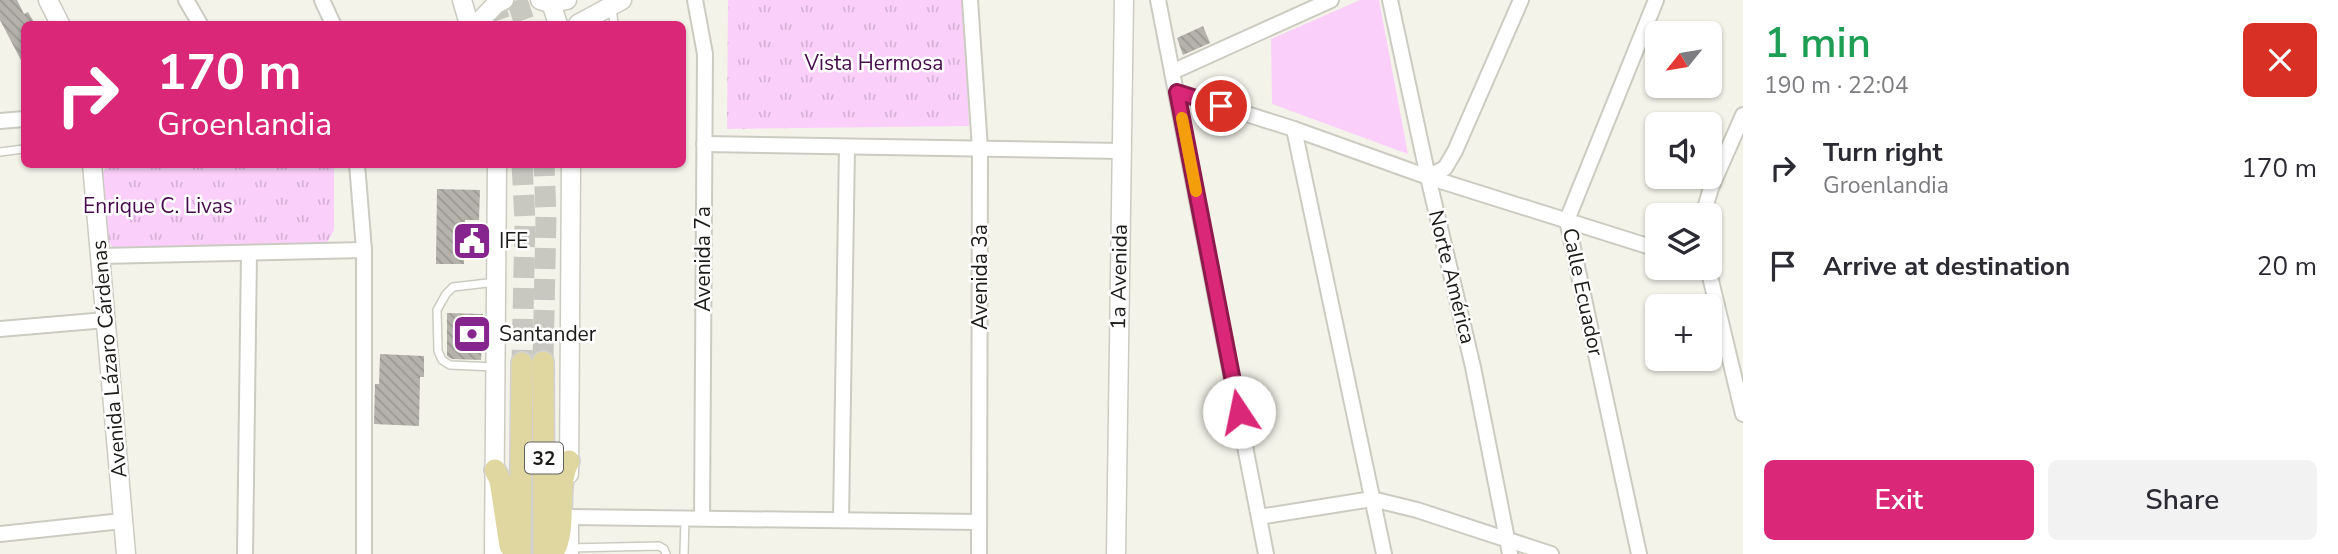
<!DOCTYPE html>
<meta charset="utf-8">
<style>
body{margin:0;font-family:"Nunito Sans",sans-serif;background:#f2f2f3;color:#2b2b33;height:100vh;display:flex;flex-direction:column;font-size:26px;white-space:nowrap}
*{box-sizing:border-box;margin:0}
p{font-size:23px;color:#7c7c81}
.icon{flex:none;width:38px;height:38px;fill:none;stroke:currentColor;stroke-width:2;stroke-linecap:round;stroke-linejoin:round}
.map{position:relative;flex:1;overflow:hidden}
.details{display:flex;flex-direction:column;background:#fff;width:595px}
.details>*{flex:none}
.banner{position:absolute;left:21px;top:21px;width:665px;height:147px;border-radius:10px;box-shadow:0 2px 5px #0004;background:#db2777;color:#fff;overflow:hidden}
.needle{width:46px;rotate:240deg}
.fabs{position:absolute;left:1645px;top:21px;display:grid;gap:14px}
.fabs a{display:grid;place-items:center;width:77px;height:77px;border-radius:10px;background:#fff;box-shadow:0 2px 5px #0004;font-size:35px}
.pin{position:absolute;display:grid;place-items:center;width:60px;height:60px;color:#fff;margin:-30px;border:4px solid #fff;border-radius:50%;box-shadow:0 2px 7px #0007}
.me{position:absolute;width:77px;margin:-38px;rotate:349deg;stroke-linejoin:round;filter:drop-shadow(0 0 5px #0008)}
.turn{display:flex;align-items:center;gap:24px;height:147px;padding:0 21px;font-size:32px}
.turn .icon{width:91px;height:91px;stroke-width:2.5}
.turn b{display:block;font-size:49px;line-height:60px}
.round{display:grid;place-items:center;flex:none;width:74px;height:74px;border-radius:10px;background:#f2f2f3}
.summary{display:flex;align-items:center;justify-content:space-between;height:119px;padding:0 21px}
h1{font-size:42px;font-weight:600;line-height:52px;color:#1e9e55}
.action{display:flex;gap:14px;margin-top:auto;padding:14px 21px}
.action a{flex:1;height:80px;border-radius:10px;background:#db2777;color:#fff;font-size:28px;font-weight:600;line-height:80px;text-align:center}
.action a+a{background:#f2f2f3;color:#2b2b33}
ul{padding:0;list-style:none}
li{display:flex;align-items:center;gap:21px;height:98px;padding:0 21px}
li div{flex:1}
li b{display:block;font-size:26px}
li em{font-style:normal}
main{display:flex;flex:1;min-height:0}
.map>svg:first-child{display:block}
.park{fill:url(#park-tufts)}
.pitch{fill:#fad0fb}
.building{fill:url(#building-back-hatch)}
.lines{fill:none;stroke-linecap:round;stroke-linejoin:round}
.primary-tunnel{stroke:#c9c8c0;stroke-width:21;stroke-dasharray:21 10;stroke-linecap:butt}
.service-casing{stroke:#cccbc2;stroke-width:10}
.minor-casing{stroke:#cccbc2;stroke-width:18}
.tertiary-casing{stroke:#cccbc2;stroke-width:21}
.primary-casing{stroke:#d2d1d1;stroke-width:24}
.service{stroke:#fff;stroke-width:7}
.minor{stroke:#fff;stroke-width:14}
.tertiary{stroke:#fff;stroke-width:18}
.primary{stroke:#e0d6a0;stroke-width:21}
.route-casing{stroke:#8e194d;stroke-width:18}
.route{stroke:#db2777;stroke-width:12}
.slow{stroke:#f59e0b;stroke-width:12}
.labels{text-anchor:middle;stroke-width:5;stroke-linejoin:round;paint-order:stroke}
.shield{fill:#fff;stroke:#605f5d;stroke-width:2}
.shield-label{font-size:19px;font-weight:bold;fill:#1c1b18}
.park-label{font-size:21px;fill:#460b4b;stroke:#fff}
.poi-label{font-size:21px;fill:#1c1b18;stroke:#fff;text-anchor:start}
.street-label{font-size:21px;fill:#1c1b18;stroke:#fff}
</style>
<main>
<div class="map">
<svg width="1743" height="554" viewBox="0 0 1743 554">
<defs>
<pattern id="park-tufts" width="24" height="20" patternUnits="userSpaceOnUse" patternTransform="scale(1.75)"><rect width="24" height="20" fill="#fad0fb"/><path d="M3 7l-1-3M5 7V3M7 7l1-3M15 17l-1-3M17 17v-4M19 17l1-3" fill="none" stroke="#d6b2d6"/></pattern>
<pattern id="building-back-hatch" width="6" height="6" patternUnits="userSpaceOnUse" patternTransform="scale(1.75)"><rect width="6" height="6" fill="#b4b2aa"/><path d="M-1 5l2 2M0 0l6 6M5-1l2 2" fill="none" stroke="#9a9892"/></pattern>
</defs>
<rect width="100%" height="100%" fill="#f4f3ea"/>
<g class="park">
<path d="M728,0H963L969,126L727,129Z"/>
<path d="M112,164L334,165V230L328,241L317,247L114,249L109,243L103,174L104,170Z"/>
</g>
<path class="pitch" d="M1360,0H1379L1408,154L1272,104L1271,39Z"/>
<g class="building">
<path d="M0,0H17L24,14L28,12L35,24H24V66L0,20Z"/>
<path d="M1203,26L1210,43L1183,55L1177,38Z"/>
<path d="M437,189L480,190L479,220H465L464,264H436Z"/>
<path d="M447,313L483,314L481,360L452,359L447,356Z"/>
<path d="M380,354L424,356V377H420L419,426L374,424L375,384H379Z"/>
</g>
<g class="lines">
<g class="primary-tunnel">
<path d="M493,0L501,24"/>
<path d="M517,0L525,24"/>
<path d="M522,164L525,221L522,363"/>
<path d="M543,362L546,216L544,164"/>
</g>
<g class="service-casing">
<g id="service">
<path d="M612,8L614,24"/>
<path d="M0,152L23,149"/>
<path d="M495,367L450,365L442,360L438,351L437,310L446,294L453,287L496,282"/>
<path d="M570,548L659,546L664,549L666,554"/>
<path d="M684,554L685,518"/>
</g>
</g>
<g class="minor-casing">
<g id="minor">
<path d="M186,0L200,24"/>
<path d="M322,0L333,24"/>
<path d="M695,0L705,54L702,518"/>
<path d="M970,0L980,149L979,554"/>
<path d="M1158,0L1266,554"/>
<path d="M1390,0L1428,177L1473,367L1510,554"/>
<path d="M1172,72L1331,0"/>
<path d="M1177,92L1294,129L1428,177L1657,249"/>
<path d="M0,121L24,119"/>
<path d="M1294,129L1384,554"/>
<path d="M704,144L1121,151"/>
<path d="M357,164L364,250V554"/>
<path d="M1428,177L1445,168L1455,151L1521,0"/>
<path d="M1703,215L1711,188L1743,115"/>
<path d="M100,256L364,250"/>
<path d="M1708,268L1743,414"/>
<path d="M0,329L106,320"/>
<path d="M569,517L979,522"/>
<path d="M1259,517L1372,499L1417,510L1551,554"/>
<path d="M841,520L847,147"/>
<path d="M0,534L122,521"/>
<path d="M245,554L249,253"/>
<path d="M1639,554L1567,220L1656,0"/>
</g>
</g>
<g class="tertiary-casing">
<g id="tertiary">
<path d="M48,0L60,24"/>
<path d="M462,0L469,24"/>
<path d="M540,0L551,3L567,0"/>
<path d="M550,0L558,24"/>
<path d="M477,24L496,4L504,0"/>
<path d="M578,24L622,0"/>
<path d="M92,164L126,554"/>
<path d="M569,474L571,164"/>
<path d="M494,554L497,164"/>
<path d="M569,554V519"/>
<path d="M1116,554L1124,0"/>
</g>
</g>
<g class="primary-casing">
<g id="primary">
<path d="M543,362L544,554"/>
<path d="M495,470L500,480L510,546"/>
<path d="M520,554L522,363"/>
<path d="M552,554C569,530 554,487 569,461"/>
</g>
</g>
<use href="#service" class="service"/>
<use href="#minor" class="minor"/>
<use href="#tertiary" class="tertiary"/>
<use href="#primary" class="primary"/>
</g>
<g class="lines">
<g class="route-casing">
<path id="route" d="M1221,106L1177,92L1239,412"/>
</g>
<use href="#route" class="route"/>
<path class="slow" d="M1182,118L1196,191"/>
</g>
<defs>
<g id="civic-square" transform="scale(2.0125)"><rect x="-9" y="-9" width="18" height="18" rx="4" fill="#87258e" stroke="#fff"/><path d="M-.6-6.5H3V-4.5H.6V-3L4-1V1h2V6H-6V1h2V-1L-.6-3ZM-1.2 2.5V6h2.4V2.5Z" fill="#fff"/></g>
<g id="bank-square" transform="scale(2.0125)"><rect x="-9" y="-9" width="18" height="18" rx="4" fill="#87258e" stroke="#fff"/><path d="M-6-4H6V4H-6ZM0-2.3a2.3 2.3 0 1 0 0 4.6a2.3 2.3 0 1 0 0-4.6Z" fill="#fff"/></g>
</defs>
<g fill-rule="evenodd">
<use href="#civic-square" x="472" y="241"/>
<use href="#bank-square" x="472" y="334"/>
</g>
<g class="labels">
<rect class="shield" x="525" y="442.5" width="38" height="31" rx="5"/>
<g class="shield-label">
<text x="544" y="465">32</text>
</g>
<g class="park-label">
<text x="874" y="70">Vista Hermosa</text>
<text x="158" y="213">Enrique C. Livas</text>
</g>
<g class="poi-label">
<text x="499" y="248">IFE</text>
<text x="499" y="341">Santander</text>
</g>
<g class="street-label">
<text transform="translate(703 259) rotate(-90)" y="7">Avenida 7a</text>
<text transform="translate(980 277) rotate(-90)" y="7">Avenida 3a</text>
<text transform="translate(1119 277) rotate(-89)" y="7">1a Avenida</text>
<text transform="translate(1452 277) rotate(76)" y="7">Norte América</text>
<text transform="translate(1583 292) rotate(78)" y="7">Calle Ecuador</text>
<text transform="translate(109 359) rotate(-95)" y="7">Avenida Lázaro Cárdenas</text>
</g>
</g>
</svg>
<div class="fabs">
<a><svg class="needle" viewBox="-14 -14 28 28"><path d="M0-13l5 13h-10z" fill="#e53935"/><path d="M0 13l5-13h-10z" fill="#7c7c81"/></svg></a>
<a><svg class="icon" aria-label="sound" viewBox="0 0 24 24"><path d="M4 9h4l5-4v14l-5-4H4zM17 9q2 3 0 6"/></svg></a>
<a><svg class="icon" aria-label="layers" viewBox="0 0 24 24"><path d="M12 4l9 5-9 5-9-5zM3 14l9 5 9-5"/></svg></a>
<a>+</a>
</div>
<div class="pin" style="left:1221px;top:106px;background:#d93025"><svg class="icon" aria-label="arrive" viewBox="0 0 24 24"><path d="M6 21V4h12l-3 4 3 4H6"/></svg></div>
<svg class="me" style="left:1239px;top:412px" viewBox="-20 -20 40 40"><circle r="19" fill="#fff"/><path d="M0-13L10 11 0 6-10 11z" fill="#db2777"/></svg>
<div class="banner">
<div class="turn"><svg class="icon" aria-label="right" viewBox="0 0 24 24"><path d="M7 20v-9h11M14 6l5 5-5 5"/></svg><div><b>170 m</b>Groenlandia</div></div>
</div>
</div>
<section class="details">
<div class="summary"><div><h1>1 min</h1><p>190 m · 22:04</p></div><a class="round" style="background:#d93025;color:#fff"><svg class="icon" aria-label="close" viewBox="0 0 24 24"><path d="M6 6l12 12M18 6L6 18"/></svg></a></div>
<ul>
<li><svg class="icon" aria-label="right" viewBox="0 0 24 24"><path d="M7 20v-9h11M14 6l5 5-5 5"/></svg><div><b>Turn right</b><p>Groenlandia</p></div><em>170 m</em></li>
<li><svg class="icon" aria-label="arrive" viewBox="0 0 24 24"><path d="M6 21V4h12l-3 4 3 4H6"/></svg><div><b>Arrive at destination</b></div><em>20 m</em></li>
</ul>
<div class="action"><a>Exit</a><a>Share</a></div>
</section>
</main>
